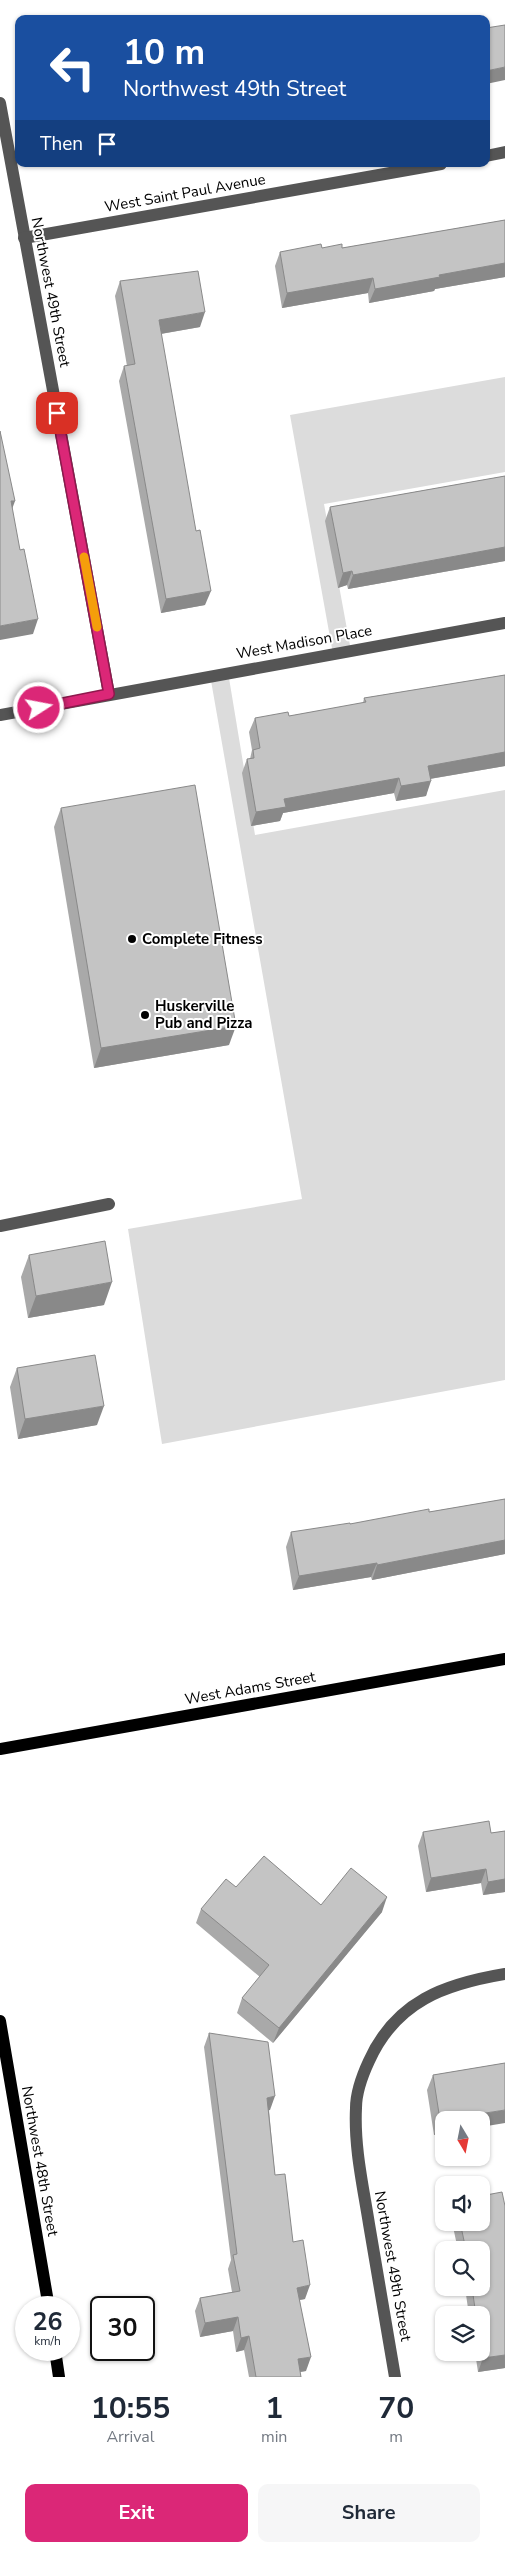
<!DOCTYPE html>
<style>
body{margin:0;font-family:"Nunito Sans",sans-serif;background:#f6f6f7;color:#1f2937;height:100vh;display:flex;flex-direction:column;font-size:19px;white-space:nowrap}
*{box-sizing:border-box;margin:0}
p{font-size:16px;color:#747a83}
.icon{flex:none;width:28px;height:28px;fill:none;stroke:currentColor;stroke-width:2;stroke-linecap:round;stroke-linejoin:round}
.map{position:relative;height:2377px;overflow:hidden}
.sheet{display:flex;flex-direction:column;background:#fff;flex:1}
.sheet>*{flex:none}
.banner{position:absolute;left:15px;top:15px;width:475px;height:152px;border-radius:10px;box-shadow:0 1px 4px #0004;background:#1a4fa0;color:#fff;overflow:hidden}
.needle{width:32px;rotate:170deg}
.fabs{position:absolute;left:435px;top:2111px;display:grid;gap:10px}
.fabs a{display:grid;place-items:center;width:55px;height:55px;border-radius:10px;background:#fff;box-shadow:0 1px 4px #0004;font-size:25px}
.speed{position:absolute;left:15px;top:2296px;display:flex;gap:10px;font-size:25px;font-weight:700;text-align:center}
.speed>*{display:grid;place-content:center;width:65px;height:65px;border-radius:50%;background:#fff;box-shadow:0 1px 4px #0004;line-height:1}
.speed small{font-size:12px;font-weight:400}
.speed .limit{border:2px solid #111;border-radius:8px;background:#fff;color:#111}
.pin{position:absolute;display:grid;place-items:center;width:42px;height:42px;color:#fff;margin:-21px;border-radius:10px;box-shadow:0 2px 8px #0006}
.me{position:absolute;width:55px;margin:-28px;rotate:79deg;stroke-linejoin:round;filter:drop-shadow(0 0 4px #0008)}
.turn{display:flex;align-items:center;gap:18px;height:105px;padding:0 25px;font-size:22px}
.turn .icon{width:65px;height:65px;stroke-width:2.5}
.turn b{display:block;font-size:35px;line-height:42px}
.then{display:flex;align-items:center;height:48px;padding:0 25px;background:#0003;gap:10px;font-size:19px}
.eta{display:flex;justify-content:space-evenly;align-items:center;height:85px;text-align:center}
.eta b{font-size:30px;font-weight:700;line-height:35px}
.cta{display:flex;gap:10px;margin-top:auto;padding:10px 25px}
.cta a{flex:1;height:58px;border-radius:10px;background:#db2777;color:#fff;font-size:20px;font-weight:700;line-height:58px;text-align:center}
.cta a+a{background:#f6f6f7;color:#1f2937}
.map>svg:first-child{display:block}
.green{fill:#dcdcdc}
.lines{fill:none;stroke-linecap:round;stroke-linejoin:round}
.minor{stroke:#555;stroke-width:12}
.major{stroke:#000;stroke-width:12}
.wall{fill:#a9a9a9}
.shaded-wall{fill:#898989}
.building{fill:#c4c4c4;stroke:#898989}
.route-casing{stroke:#8e194d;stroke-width:12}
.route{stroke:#db2777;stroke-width:9}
.slow{stroke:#f59e0b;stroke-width:9}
.poi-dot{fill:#000;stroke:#fff;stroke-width:2}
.labels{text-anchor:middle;stroke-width:4;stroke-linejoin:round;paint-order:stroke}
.street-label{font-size:15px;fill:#000;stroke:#fff}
.poi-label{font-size:15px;font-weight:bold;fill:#000;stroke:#fff;text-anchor:start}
</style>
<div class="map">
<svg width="505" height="2377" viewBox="0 0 505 2377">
<rect width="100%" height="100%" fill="#fff"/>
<g class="green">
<path d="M505,377V472L324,504L351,651L333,654L290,415Z"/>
<path d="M228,672L255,835L505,790V1380L162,1444L128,1229L302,1199L210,675Z"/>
</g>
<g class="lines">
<g class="minor">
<path d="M0,103L109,694"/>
<path d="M486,156L505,152"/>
<path d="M24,238L441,164"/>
<path d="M0,715L505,623"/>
<path d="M0,1226L109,1204"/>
<path d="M395,2377C386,2326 378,2275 369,2224C363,2186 354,2147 356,2108C356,2092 362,2076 369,2061C396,2001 445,1984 505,1974"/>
</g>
<g class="major">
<path d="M0,1749L505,1659"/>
<path d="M0,2021L49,2308"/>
<path d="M55,2350L59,2377"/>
</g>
</g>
<g class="wall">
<path d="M505,220V277L435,289L434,291L369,303L368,293L282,308L275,266L280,252L322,248H342Z"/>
<path d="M120,281L200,327L161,334L205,605L161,613L119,381L124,366H127L115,296Z"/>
<path d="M505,476V561L348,589L347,585L338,588L325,521L330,507Z"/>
<path d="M505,675V766L430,779L426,796L396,801L394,793L283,813L280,821L251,826L242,773L247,759H250L252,750L249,732L255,718L289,716L363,703L364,698Z"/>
<path d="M61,808L229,1045L94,1068L54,827Z"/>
<path d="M29,1255L104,1305L28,1318L21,1277Z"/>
<path d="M17,1368L97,1425L18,1439L10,1387Z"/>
<path d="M505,1499V1554L372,1580L371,1577L293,1590L286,1547L291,1532L350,1524L429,1512Z"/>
<path d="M505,1831V1892L483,1895L481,1883L426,1892L418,1846L423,1832L491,1833Z"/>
<path d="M236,1887L321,1905L382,1912L273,2043L237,2013L242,1998L260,1977L196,1923L201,1909Z"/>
<path d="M209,2033L270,2110H269L275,2175L293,2242L305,2299L300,2300L306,2371L300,2372L301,2377H249L244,2350L236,2352L233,2331L200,2337L195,2311L200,2298L232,2292L228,2269L231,2260L204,2047Z"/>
<path d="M505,2063L434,2135L427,2090L433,2075Z"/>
<path d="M505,2206V2368L478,2372L475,2352H481V2315H469L465,2288H481V2250H458L452,2222H481Z"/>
</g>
<g class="shaded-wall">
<path d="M505,67V80L486,84V71Z"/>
<path d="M505,263V277L435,289L434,291L369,303L375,289L439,275Z"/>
<path d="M373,278L368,293L282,308L287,293Z"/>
<path d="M205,312L200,327L154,335L159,320Z"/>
<path d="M11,501H15L10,515Z"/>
<path d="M505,547V561L348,589L353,575Z"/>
<path d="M352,571L347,585L338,588L343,573Z"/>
<path d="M211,591L205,605L161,613L166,599Z"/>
<path d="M38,619L33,634L0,640V626Z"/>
<path d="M505,752V766L423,780L428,766Z"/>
<path d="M399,778L394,793L283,813L280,821L251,826L256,812L284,799Z"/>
<path d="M431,781L426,796L396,801L401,786Z"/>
<path d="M236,1026L229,1045L94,1068L101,1048Z"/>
<path d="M112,1282L104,1305L28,1318L36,1296Z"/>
<path d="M104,1406L97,1425L18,1439L25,1419Z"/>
<path d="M505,1540V1554L372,1580L377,1565Z"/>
<path d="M377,1563L371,1577L293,1590L299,1576Z"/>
<path d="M486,1869L481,1883L426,1892L431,1878Z"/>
<path d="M505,1879V1892L483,1895L488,1882Z"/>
<path d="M387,1897L382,1912L273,2043L279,2028Z"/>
<path d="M275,2096L270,2110L262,2112L267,2098Z"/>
<path d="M505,2110V2123L481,2127V2120H444V2133L434,2135L440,2120Z"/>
<path d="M310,2285L305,2299L292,2301L297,2288Z"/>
<path d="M238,2317L233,2331L200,2337L205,2323Z"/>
<path d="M249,2336L244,2350L236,2352L241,2338Z"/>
<path d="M505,2355V2368L478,2372L483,2358Z"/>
<path d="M311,2357L306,2371L293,2373L298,2359Z"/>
</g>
<g class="building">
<path d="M505,25V67L486,71V28Z"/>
<path d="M505,220V263L439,275L440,277L375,289L373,278L287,293L280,252L321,244L322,248L342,244V248Z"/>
<path d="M198,271L205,312L159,320L196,531L200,530L211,591L166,599L124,366L135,364L120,281Z"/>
<path d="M0,431L15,501H11L20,550L24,549L38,619L0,626Z"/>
<path d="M505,476V547L353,575L352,571L343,573L330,507Z"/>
<path d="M505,675V752L428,766L431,781L401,786L399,778L284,799L286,807L256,812L247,759L254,758L253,750L260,748L255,718L288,712L289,716L366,702L364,698Z"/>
<path d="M195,785L236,1026L101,1048L61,808Z"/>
<path d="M105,1241L112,1282L36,1296L29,1255Z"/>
<path d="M95,1355L104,1406L25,1419L17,1368Z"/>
<path d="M505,1499V1540L377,1565V1563L299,1576L291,1532L350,1523V1524L429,1509V1512Z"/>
<path d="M489,1821L491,1833L505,1831V1879L488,1882L486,1869L431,1878L423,1832Z"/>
<path d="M264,1856L321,1905L351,1868L387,1897L279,2028L242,1998L269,1965L201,1909L226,1879L236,1887Z"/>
<path d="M209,2033L268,2042L275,2096L267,2098L275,2175L285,2174L293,2242L303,2240L310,2285L297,2288L311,2357L298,2359L301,2377H256L249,2336L241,2338L238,2317L205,2323L200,2298L240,2291L233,2255L237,2254Z"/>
<path d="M505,2063V2110L440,2120L433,2075Z"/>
<path d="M502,2192L505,2206V2355L483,2358L481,2348V2315H476L472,2288H481V2250H466L460,2222H481V2196Z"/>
</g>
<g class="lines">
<g class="route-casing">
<path id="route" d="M39,708L109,694L57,413"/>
</g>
<use href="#route" class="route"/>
<path class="slow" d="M84,557L97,627"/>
</g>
<g class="poi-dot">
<circle cx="132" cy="939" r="5"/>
<circle cx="145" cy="1015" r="5"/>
</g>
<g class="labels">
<g class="street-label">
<text transform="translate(185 193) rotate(-10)" y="5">West Saint Paul Avenue</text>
<text transform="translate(51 292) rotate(79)" y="5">Northwest 49th Street</text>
<text transform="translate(304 642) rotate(-10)" y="5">West Madison Place</text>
<text transform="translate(250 1688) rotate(-10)" y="5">West Adams Street</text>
<text transform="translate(40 2161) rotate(80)" y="5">Northwest 48th Street</text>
<text transform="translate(393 2266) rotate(80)" y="5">Northwest 49th Street</text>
</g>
<g class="poi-label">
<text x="142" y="944">Complete Fitness</text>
<text x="155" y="1011">Huskerville<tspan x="155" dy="17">Pub and Pizza</tspan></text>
</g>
</g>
</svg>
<div class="fabs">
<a><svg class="needle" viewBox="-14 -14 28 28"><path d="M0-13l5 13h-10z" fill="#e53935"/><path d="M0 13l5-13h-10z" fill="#747a83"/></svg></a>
<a><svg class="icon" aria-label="sound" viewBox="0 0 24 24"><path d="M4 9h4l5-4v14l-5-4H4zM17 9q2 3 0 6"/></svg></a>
<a><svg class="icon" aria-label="search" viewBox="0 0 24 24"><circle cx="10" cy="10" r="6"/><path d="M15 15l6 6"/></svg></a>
<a><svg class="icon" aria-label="layers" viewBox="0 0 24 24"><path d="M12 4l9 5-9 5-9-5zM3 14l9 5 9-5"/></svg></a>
</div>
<div class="speed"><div>26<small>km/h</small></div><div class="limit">30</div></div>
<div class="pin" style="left:57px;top:413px;background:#d93025"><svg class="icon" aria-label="arrive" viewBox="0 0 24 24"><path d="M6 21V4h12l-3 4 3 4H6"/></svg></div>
<svg class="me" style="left:39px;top:708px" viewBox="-20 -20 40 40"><circle r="17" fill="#db2777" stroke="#fff" stroke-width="3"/><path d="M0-11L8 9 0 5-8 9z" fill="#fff"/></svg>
<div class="banner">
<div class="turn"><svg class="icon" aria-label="left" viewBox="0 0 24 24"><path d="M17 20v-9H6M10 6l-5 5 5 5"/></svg><div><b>10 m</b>Northwest 49th Street</div></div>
<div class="then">Then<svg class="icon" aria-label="arrive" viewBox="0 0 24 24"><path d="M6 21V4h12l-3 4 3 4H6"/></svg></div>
</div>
</div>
<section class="sheet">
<div class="eta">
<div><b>10:55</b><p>Arrival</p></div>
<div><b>1</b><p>min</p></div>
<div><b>70</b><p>m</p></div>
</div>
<div class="cta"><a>Exit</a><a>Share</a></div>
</section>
